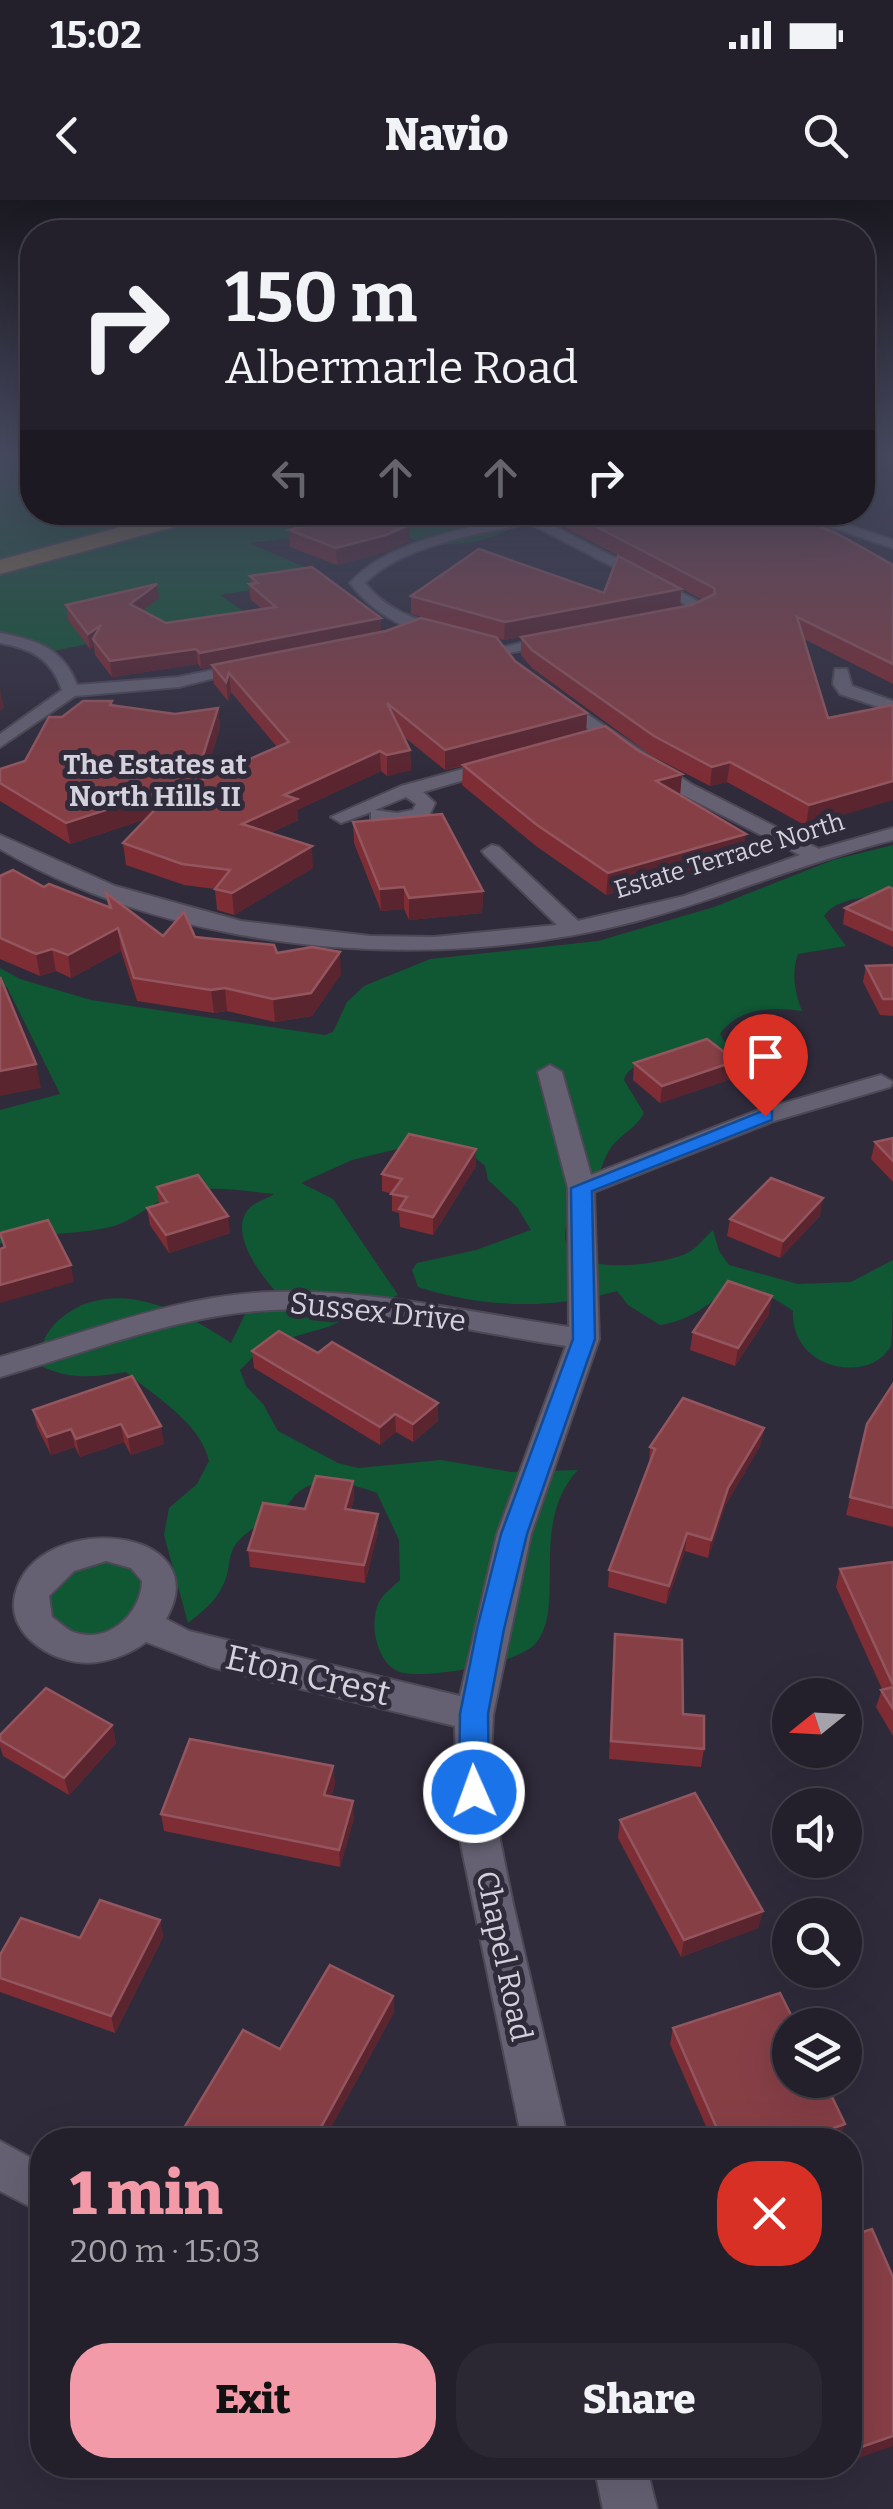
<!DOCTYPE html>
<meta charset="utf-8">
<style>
body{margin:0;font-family:Bitter,serif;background:#2b2834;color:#f1f3f6;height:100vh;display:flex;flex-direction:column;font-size:38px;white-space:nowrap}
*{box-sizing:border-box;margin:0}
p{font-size:32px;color:#a3a3a9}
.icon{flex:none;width:55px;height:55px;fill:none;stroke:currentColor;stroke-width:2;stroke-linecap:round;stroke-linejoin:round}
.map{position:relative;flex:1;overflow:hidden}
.details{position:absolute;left:30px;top:1928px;width:832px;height:350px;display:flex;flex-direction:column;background:#23202c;border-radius:40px;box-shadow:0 10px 40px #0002,0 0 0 2px #403e48}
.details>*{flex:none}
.hud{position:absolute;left:20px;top:20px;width:855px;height:305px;border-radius:40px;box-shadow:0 10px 40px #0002,0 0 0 2px #403e48;background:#23202c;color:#f1f3f6;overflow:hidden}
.needle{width:65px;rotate:252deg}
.tools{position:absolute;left:772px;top:1478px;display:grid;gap:20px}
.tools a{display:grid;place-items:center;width:90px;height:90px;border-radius:50%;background:#23202c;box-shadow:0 10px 40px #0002,0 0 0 2px #403e48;font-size:50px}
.pin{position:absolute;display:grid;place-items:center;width:85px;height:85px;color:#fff;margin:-102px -42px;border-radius:50% 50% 50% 0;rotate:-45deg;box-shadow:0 0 10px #0007}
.pin .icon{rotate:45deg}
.me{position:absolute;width:110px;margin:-55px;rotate:358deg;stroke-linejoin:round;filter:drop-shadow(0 0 8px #0008)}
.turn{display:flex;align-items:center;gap:35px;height:210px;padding:0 40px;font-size:45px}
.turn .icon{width:130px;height:130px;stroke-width:2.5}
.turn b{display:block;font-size:70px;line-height:85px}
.lanes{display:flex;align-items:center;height:95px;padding:0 40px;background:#0003;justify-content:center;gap:50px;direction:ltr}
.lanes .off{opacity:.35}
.round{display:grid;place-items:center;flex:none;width:105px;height:105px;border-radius:40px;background:#2b2834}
.overview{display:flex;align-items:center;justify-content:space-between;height:170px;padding:0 40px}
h1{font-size:60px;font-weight:800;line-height:75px;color:#f39aa8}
.button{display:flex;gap:20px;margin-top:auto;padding:20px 40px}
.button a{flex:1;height:115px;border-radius:40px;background:#f39aa8;color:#111;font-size:40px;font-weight:800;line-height:115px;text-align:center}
.button a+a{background:#2b2834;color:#f1f3f6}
.status{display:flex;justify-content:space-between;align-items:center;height:70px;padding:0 50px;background:#23202c;direction:ltr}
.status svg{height:28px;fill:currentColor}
header{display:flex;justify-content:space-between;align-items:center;height:130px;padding:0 40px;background:#23202c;font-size:45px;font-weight:800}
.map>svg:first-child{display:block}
.green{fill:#105734}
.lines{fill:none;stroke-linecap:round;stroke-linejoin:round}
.minor-casing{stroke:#4c4855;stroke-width:4}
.primary-casing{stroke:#4c4855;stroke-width:4}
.minor{fill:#656173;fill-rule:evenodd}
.primary{fill:#85724d;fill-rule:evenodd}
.wall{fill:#7e2d35}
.shaded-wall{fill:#5b2530}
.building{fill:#873f46;stroke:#93565e;stroke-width:2.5}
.route{fill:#1a73e8;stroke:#114b97;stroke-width:2.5}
.labels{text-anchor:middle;stroke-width:10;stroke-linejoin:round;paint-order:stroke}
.far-street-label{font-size:25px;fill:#d3d1db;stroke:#2f2b3b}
.far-neighbourhood-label{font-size:28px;font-weight:bold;fill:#d3d1db;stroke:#2f2b3b}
.street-label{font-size:30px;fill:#d3d1db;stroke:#2f2b3b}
.near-street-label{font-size:35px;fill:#d3d1db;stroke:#2f2b3b}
</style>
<div class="status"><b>15:02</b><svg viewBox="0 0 49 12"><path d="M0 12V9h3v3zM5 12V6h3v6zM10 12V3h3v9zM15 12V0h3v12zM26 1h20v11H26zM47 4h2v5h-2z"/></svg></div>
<header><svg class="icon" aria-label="back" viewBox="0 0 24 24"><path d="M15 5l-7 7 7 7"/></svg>Navio<svg class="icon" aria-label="search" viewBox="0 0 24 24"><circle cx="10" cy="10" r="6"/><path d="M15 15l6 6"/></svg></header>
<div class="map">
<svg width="893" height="2309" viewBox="0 0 893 2309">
<rect width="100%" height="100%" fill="#2f2b3b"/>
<g class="green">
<path d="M0,254H32V312H468L513,328C490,341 455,347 429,344C418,343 409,336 399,335C350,331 298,338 249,343L328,377L220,395L272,432L225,416L48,452L0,438Z"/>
<path d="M893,645V696C872,696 837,697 824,716L846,746L798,754C791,772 795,794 802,811C772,807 739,807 720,834L734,857C710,853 629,853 624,880L644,913C636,928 623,933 612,946C601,961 599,981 589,995C581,1005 570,1014 566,1027C554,1081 658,1065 683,1055C695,1051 704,1038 713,1030L719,1051L729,1065L798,1084L851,1082L893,1060C893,1079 893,1131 891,1146C870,1185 790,1170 793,1111C719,1059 725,1115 660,1125L628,1105L617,1091C552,1110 483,1108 418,1087L412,1070L417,1063L476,1050L531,1030L517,1007L488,980L485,966L470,953L414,945L352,960L301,983L333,999L398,1095L328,1127L265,1145L240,1170L246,1186L263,1204L278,1231L338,1263L358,1268L441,1260L511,1272L578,1270C528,1323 567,1406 536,1443C519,1464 430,1478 404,1473C377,1468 368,1424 379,1402C383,1394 394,1386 400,1380L399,1340L377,1293C354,1285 324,1274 301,1290C295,1294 291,1302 285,1307C269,1320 249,1327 235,1345C230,1353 229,1365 227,1375C220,1398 206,1409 188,1423L164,1335L169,1308L197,1284L209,1261C200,1222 155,1197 126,1172C96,1177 71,1180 43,1167C39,1146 44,1133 60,1119C112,1075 182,1110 231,1143L247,1110L279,1095C262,1077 223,1028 253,1005C259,1001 268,998 274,994C237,990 204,983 168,997C149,1004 137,1019 114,1026C76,1036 37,1031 0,1044V910L60,894L7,787L0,786V768L20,779L91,800L325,835L333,832L347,802L364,786L430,759L598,741L714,707L833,660Z"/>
<path d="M142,1357L147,1425L63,1446L32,1396L66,1358Z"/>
</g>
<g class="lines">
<g class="minor-casing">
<g id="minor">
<path d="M541,312H566L543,320L711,408L680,420H670V414L690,407L529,323C476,335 405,344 365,383C387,411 416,420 449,428V434C412,438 372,412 350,383C389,338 484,325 541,312Z"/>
<path d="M786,312H807L893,340V348Z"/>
<path d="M0,433C37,440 63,448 77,485L179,477L251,462L259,467L179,487L75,496L0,547V534L62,490C51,458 32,449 0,443Z"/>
<path d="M561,433L569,438L567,441L504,454L496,449Z"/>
<path d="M835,469H847L852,486L893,501V512L840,494L833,484Z"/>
<path d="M556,493L691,584L819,649L893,628V640C805,662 721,699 633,722C432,774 182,755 0,649V635L115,686L241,721L370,736L434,737L557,725L485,655L482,651L492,645L499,647L578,721L684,696L800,655L677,592L550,502L548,498Z"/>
<path d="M503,558L509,559V567L423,592L435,603L428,618L397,625L371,619V612L341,623L331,617L401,586ZM406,597L416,604L413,610L397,613L375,610Z"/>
<path d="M550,865L562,872L591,975L756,911L881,875L893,882L890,887L774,921L594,992L599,1139L531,1334L493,1515L491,1556L498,1630L513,1704L568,1940H522L458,1630L455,1526L211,1467L146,1442C133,1452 114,1460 97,1462C61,1468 5,1438 15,1395C35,1308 220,1325 166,1419L189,1431L460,1496L497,1334L566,1146C471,1132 370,1106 273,1110C180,1114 89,1152 0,1177V1157C89,1132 181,1094 274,1092C372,1089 472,1113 569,1127L568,988L538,872ZM106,1361L131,1368L142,1381C141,1414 108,1445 73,1432C66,1429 58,1421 52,1417L49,1396L74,1371Z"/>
<path d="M0,1941L42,1964V2013L0,1991Z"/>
<path d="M594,2265H646L657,2309H603Z"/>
</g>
</g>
<g class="primary-casing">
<path id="primary" d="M175,312H213L210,317L0,374V360Z"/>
</g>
<use href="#minor" class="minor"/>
<use href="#primary" class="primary"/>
</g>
<g class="wall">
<path d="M553,312H783L893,365V484L804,439L828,518L806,626L727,582L710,586L652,556L532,468L521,455V437L504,440L497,438L515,461L587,513L586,532L637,550L682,574L680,594L743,655L606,695L536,646L462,585L463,566L445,570L403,536L410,550L411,570L387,576L381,571L297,610L298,620L270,633L313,668L234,715L217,710L215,689L184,685L126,665L123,643L146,619L70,644L0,601V569L25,561L62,517L113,505L175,514L218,508L220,528L204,579L277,547L231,492L228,501L214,484L212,467L201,469L198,464L112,477L95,455L94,446L90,449L68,420L66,405L159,398L142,411L166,423L262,409L250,399L249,384H251L250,376L381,432L462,428L411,414V396L604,393L681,389L680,406L547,432L692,405L703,400L552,321Z"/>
<path d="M289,330L410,341L386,352L337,365L290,347Z"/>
<path d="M353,622L483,691L482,713L409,720L404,709L381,711L354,643Z"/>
<path d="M0,676L44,687L108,707L106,693L163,736L195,737L277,753L341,774L312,816L275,822L227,811L214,813L137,801L121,751L71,778L56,771L40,776L0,759Z"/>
<path d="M893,689V747L843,724L845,708Z"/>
<path d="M893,765V816L880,815L863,782L866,766Z"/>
<path d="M736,861L734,878L660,903L633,880L634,863Z"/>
<path d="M893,938V982L871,959L875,942Z"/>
<path d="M476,949V966L433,1035L400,1027L399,1013L392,1011V994L382,991V974Z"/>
<path d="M157,987L230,1033L169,1053L150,1025L147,1008L159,1004Z"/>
<path d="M820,1016L780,1058L727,1036L730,1019Z"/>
<path d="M769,1114L735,1166L690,1150L693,1132Z"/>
<path d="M252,1151L318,1153L438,1203V1221L413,1242L396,1232L380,1245L254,1168Z"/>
<path d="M132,1176L164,1244L131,1255L124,1242L80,1257L75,1247L51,1255L37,1227L33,1210Z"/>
<path d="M893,1184V1327L846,1315L867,1224Z"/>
<path d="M764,1228L760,1246L725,1306L708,1358L685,1351L666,1404L608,1387L609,1370L649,1265L650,1247Z"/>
<path d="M353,1281L354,1299L351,1310L378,1314V1332L365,1383L250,1367L248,1350L305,1309Z"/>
<path d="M893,1362V1536L876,1507L882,1489L836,1387L840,1369Z"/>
<path d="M615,1434L683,1514L704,1549L701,1567L609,1559Z"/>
<path d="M112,1525L116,1543L69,1595L3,1556L0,1546V1535Z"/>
<path d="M333,1566L335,1584L331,1597L354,1618L340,1667L164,1631L161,1614Z"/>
<path d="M620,1620L763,1711L758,1728L681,1757L618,1638Z"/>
<path d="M160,1720L163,1737L115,1833L0,1792V1755Z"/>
<path d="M393,1796L394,1812L324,1940H187L184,1928L280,1849Z"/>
<path d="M673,1828L840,1940H712L670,1844Z"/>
</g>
<g class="shaded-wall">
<path d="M499,312H521L499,317Z"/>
<path d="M409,325L410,341L386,352L337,365L336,348Z"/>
<path d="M157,384L159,398L131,419L130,404Z"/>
<path d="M681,389L680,406L504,440L505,422Z"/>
<path d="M381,418V433L201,469L200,453Z"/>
<path d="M101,425L93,439L94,446L90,449L88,434Z"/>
<path d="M196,449L198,464L112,477L110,461Z"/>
<path d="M229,473L231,492L228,501L226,482Z"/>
<path d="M0,489L4,508L0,511Z"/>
<path d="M218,508L220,528L197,602L70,644L66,623Z"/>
<path d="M587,513L586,532L445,570V550Z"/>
<path d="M410,550L411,570L387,576V555Z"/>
<path d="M380,551L381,571L297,610L298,620L244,645L242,624L284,595Z"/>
<path d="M730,562L727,582L710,586L712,567Z"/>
<path d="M682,574L680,594L656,581Z"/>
<path d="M893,581V600L806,626L809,605Z"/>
<path d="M746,634L743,655L606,695L608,673Z"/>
<path d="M312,646L313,668L234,715L232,693Z"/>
<path d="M404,687V709L381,711L380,689Z"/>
<path d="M483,691L482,713L409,720V698Z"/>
<path d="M118,728L121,751L71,778L68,755Z"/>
<path d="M52,749L56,771L40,776L36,754Z"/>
<path d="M340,752L341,774L312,816L275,822L273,799Z"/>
<path d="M225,788L227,811L214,813L211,790Z"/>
<path d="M736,861L734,878L660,903L662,886Z"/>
<path d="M36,864L41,888L0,896V871Z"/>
<path d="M476,949V966L433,1035V1017Z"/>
<path d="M823,998L820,1016L780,1058L783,1041Z"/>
<path d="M228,1016L230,1033L169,1053L166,1035Z"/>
<path d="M71,1065L74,1082L0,1103V1085Z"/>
<path d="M772,1096L769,1114L735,1166L738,1148Z"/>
<path d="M438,1203V1221L413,1242V1224Z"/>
<path d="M395,1214L396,1232L380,1245V1227Z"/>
<path d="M121,1224L124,1242L80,1257L76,1239Z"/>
<path d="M161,1226L164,1244L131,1255L128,1237Z"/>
<path d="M764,1228L760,1246L725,1306L708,1358L711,1340L728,1288Z"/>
<path d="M71,1229L75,1247L51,1255L47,1237Z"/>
<path d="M353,1281L354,1299L346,1327L345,1309Z"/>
<path d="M378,1314V1332L365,1383L364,1365Z"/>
<path d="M687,1333L685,1351L666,1404L669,1386Z"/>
<path d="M112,1525L116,1543L69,1595L64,1578Z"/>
<path d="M333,1566L335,1584L326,1613L324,1595Z"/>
<path d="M353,1601L354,1618L340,1667L339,1650Z"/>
<path d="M763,1711L758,1728L681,1757L684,1740Z"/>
<path d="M160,1720L163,1737L115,1833L111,1816Z"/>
<path d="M393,1796L394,1812L324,1940H314Z"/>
<path d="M845,1924L839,1940H800Z"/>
<path d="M893,2236V2246L850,2261V2251Z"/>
</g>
<g class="building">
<path d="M360,312H374L409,325L386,335L336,348L289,330Z"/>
<path d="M568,312H783L836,333L893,365V464L797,417L828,518L893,505V581L809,605L730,562L712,567L654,536L532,450L521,437L692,405L715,394L714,388Z"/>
<path d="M479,349L604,393L618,356L681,389L505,422L411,396Z"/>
<path d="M312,367L381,418L200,453L196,449L110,461L93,439L101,425L88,434L66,405L157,384L130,404L166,423L276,407L249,384L258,383L250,376Z"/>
<path d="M421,418L496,437L515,461L587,513L445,550L387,503L410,550L387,555L380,551L284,595L297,599L242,624L312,646L232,693L215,689L230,670L182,664L123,643L171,593L289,542L229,473L226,482L212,465L386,431Z"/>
<path d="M83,501H112L110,505L175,514L218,508L195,581L66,623L0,583V569L25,561L49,517H62Z"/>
<path d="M605,526L637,550L682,574L656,581L746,634L608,673L537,625L463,565Z"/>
<path d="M442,614L483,691L409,698L404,687L380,689L353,622Z"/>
<path d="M13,670L44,687L49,684L111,708L106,693L163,736L184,712L195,737L274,745L277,753L312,747L340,752L311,793L273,799L225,788L211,790L134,778L118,728L68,755L52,749L36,754L0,738V676Z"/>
<path d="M889,687L893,689V730L845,708Z"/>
<path d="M893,765V799H883L866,766Z"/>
<path d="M0,777L36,864L0,871Z"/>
<path d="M707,839L736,861L662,886L634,863Z"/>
<path d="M409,934L476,949L433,1017L399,1009L407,997L391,994L402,979L382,974Z"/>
<path d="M893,938V961L875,942Z"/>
<path d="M198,975L228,1016L166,1035L147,1008L167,1002L157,987Z"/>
<path d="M771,978L823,998L783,1041L730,1019Z"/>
<path d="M48,1020L71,1065L0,1085V1049L5,1047L0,1033Z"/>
<path d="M728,1081L772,1096L738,1148L693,1132Z"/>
<path d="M279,1131L318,1153L332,1142L438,1203L413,1224L395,1214L380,1227L252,1151Z"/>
<path d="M132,1176L161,1226L128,1237L121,1224L76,1239L71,1229L47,1237L33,1210Z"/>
<path d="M893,1184V1308L850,1297L867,1224Z"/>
<path d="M683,1198L764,1228L728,1288L711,1340L687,1333L669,1386L609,1370L655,1249L650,1247Z"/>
<path d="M316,1276L353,1281L345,1309L378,1314L364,1365L248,1350L263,1303L305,1309Z"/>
<path d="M893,1362V1485L840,1369Z"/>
<path d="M615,1434L682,1440L683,1514L704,1516V1549L611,1541Z"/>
<path d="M893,1487V1509L881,1490Z"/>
<path d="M46,1488L112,1525L64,1578L0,1540V1535Z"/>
<path d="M190,1539L333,1566L324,1595L353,1601L339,1650L161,1614Z"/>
<path d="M695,1593L763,1711L684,1740L620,1620Z"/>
<path d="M100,1700L160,1720L111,1816L0,1778V1755L21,1718L80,1738Z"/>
<path d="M330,1765L393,1796L314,1940H206L184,1928L243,1830L280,1849Z"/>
<path d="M780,1793L796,1825H790V1880H824L845,1924L800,1940H722L673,1828Z"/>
<path d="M872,2029L893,2077V2236L850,2251V2036Z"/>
</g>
<linearGradient id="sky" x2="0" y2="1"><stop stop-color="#1a1820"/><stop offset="0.44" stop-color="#474a60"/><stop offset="1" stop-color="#474a60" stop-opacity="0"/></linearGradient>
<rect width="893" height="577" fill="url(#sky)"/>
<path class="route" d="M765,910L772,911V920L592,991L595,1139L527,1334L504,1429L488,1514L489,1592L484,1601L474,1605L464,1601L459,1592L460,1514L477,1429L501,1334L573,1139L571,988Z"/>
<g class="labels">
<g class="far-street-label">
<text transform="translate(729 655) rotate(-17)" y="9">Estate Terrace North</text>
</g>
<g class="far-neighbourhood-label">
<text x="155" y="574">The Estates at<tspan x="155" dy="32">North Hills II</tspan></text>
</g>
<g class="street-label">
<text transform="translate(378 1112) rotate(6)" y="10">Sussex Drive</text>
<text transform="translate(504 1756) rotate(78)" y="10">Chapel Road</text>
</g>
<g class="near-street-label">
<text transform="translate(308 1475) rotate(13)" y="12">Eton Crest</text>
</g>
</g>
</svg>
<div class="tools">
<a><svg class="needle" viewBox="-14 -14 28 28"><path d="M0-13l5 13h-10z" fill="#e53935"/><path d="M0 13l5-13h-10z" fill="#a3a3a9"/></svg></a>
<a><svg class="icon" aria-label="sound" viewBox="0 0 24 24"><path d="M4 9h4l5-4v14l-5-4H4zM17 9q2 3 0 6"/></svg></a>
<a><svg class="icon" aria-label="search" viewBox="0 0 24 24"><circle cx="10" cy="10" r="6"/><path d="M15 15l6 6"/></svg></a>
<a><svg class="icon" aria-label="layers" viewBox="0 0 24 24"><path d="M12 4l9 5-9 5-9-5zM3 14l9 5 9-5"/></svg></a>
</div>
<div class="pin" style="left:765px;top:916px;background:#d93025"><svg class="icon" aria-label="arrive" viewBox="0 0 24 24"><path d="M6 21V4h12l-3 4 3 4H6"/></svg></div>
<svg class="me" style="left:474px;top:1592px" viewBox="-20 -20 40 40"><circle r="17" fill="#1a73e8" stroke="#fff" stroke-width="3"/><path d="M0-11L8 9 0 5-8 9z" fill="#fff"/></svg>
<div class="hud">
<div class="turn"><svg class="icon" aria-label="right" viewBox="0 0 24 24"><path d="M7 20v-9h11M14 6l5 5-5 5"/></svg><div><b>150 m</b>Albermarle Road</div></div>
<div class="lanes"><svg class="icon off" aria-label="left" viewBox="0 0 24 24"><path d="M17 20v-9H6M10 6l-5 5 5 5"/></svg><svg class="icon off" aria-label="ahead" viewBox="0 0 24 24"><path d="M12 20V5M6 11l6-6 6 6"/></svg><svg class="icon off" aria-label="ahead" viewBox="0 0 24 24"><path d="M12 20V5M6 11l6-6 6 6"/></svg><svg class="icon" aria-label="right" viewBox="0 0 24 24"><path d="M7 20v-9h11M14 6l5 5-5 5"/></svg></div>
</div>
<section class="details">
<div class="overview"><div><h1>1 min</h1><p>200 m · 15:03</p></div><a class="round" style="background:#d93025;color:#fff"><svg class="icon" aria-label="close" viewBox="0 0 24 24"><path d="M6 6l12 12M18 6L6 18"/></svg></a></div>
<div class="button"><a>Exit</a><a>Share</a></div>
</section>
</div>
